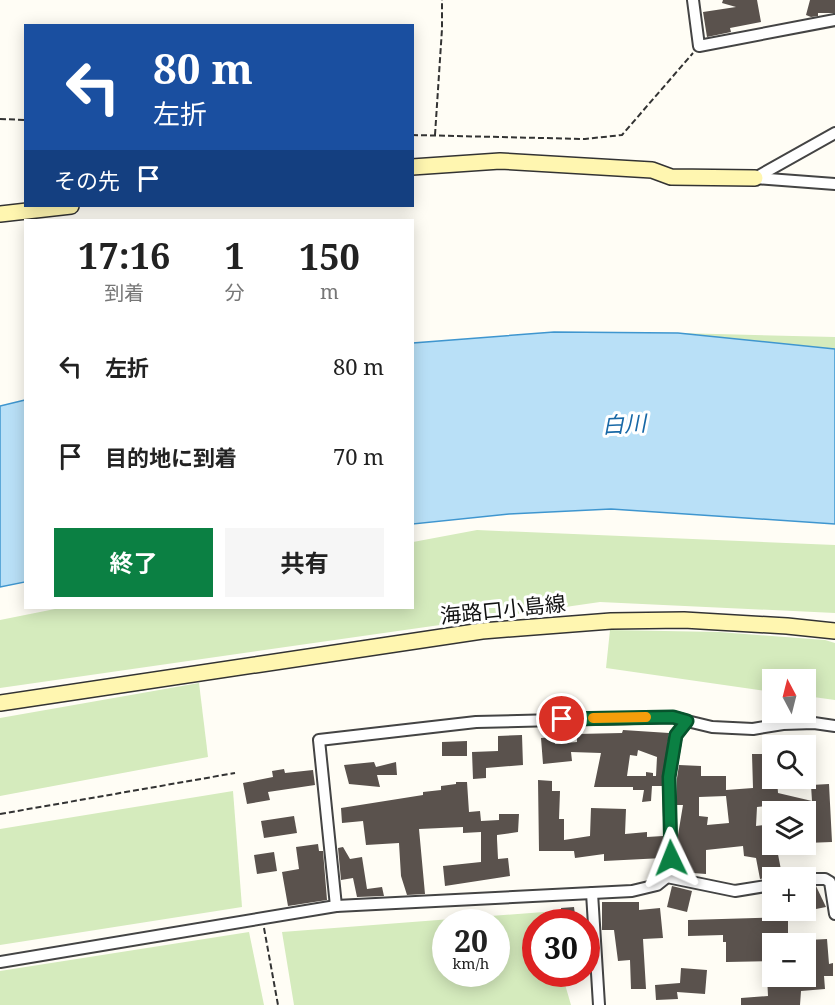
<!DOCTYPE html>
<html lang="ja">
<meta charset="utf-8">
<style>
body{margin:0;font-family:"Noto Serif","Noto Sans JP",serif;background:#f6f6f6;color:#222;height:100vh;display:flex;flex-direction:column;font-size:22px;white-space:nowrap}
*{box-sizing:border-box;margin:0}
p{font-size:20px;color:#767676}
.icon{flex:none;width:33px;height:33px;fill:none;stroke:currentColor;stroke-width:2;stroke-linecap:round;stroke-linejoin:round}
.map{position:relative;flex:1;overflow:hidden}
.drawer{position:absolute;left:24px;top:219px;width:390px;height:390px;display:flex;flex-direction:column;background:#fff;border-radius:0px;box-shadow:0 3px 15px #0003}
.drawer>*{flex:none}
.hud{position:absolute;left:24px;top:24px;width:390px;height:183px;border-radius:0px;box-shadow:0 3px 15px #0003;background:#1a4fa0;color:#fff;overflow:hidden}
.needle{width:39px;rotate:353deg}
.controls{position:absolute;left:762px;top:669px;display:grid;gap:12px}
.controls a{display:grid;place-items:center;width:54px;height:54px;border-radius:0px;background:#fff;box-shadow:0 3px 15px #0003;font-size:30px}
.speed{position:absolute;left:432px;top:909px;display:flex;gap:12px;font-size:30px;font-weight:700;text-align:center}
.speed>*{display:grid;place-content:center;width:78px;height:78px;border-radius:50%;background:#fff;box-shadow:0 3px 15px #0003;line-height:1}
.speed small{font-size:15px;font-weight:400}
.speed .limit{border:9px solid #d22;background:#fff;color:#111}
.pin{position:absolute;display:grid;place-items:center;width:51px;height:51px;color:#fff;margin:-26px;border:3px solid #fff;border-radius:50%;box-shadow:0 2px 6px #0007}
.me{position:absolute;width:66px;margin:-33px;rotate:358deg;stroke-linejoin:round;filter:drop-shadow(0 0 4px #0008)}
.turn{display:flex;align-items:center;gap:21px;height:126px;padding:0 30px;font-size:27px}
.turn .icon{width:78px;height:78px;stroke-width:2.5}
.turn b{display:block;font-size:42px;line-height:51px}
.then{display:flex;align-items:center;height:57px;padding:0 30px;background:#0003;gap:12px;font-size:22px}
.eta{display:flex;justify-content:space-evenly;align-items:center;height:102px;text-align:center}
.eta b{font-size:36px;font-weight:700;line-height:42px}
.cta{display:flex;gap:12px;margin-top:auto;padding:12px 30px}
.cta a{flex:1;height:69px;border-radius:0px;background:#0b8043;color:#fff;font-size:24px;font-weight:700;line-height:69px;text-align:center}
.cta a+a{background:#f6f6f6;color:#222}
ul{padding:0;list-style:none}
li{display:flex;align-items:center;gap:18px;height:90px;padding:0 30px}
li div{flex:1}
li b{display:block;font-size:22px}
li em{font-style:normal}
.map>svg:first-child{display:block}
.green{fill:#d5ebbd;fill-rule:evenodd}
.water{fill:#b9e0f7;stroke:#3f96cf;stroke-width:1.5}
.building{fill:#5a524d;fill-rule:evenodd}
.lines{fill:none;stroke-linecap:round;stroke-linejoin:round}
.street-casing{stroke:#444;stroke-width:14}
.secondary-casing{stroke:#333;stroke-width:18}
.path{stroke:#333;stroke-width:2;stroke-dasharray:6 3;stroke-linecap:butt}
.street{stroke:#fff;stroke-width:10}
.secondary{stroke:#fff6b0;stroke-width:15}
.route-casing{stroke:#07532c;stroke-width:15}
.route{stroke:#0b8043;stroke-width:10}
.slow{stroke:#f59e0b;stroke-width:10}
.labels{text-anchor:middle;stroke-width:6;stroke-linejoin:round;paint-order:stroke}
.street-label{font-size:21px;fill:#111;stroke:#fff}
.water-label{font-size:22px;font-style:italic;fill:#1768a6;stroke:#fff}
</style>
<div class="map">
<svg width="835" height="1005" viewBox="0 0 835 1005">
<rect width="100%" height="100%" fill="#fffdf5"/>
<g class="green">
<path d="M678,333L835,337V349Z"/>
<path d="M477,530L835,545V613L600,602L0,688V620L60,608H412L413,542Z"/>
<path d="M610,630L719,632L825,640L835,643V700L806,696V680H772V692L606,668Z"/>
<path d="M199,683L208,757L0,796V718Z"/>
<path d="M233,791L242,907L0,945V829Z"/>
<path d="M544,912L547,922H536V974H562L571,1005H294L282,932ZM496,922V974H446V922Z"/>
<path d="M249,932L264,1005H0V971Z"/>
</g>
<g class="water">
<path d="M554,332L678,333L835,349V524L611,509L509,514L413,524V343Z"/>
<path d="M25,400V582L0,587V406Z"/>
</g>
<g class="building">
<path d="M723,0H757L761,22L730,28L731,32L707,37L703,12L736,7L722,3Z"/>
<path d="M810,0H835V13H818V16L811,17L806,15Z"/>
<path d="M623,730L669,733L662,786H652L651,801L642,802L644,790H633V787H594L601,753L571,752L572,761L543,764L541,738L554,737L555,744L577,742V734L622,733ZM638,750L657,757L656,776H653V773L646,772V776H627L630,755L637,756Z"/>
<path d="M522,735L523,765L486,768V778L473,779L472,752L498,751V736Z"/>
<path d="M467,741V756H442V742Z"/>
<path d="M752,754H762L763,780L777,779L778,793L812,801L811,785L829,784L832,842L806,843V812H778L779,805L757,807L756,826L772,824V844H776L782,875L760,879L756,858L744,856L743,846L706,850V874L679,872V866L677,867L678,835L683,805H677V778L679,765L701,766V776H726V790L753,788ZM726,796L729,823L707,825L708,817L699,816V797Z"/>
<path d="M374,762L376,767L396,762L397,775H377L380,787L349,784L344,765Z"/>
<path d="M284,769L285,773L313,770L315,785L268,792L270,800L247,804L243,783L273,777L272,771Z"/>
<path d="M538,780L552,781V791H560L559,819H564V840L590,836L591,808L626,809L625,834L647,832V837L663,836V858L604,861V854L575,858L574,851H539Z"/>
<path d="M456,782H467L469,812L480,811L481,821L499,820V814H519L518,832L497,835V839L498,859L508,858L510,876L445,886L443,866L481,862V832L463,833V827L419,829L425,894L407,895L401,876L399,843L366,845L363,821L342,823L341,808L423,795V792L441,790V786L456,784Z"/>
<path d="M294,816L297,833L264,838L261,821Z"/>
<path d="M318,844L319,851H323L327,900L288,906L282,872L299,869L296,847Z"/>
<path d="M343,847L350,859L362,857L367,889L382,887L384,896L357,897L353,878L341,880L338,848Z"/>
<path d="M274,852L277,871L257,874L254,855Z"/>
<path d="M672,886L692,891L687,912L667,907Z"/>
<path d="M816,886L826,907L806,911V887Z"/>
<path d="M602,902H639V910L660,908L663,938L643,939L646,989H631L630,960L618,961L614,930H602Z"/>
<path d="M574,907L576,922H562L561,908Z"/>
<path d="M788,917V944H769L770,961L726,962V942H723V935L688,936V920Z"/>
<path d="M827,939L829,964L833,963V976H824L825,989L801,991L800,1005H741V998L768,996L767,976H806V965H809L808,940Z"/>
<path d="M681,968L707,970L705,994L677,992L678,999L656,1000L655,985L680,983Z"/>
</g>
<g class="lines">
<g class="street-casing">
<g id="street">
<path d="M693,0L699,46L835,20"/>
<path d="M755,178L835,133"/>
<path d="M755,178L835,184"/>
<path d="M667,877L735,891L772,885"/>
<path d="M806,879H825L830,882L835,914"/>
<path d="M592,893L599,1005"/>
<path d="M336,906L319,740L476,722L673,717L687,721"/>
<path d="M0,962L336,906L632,891L657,885L667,877L671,858L669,777L676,735L687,721L712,727L753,729L783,724L814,723L835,726"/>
</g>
</g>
<g class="secondary-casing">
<g id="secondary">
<path d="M412,167L500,161L652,170L671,177L755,178"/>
<path d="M0,214L71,206"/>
<path d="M0,703L482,631L611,621L684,620L787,626L835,631"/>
</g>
</g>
<g class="path">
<path d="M0,119L26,120"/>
<path d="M412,135L585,139L622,135L693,53"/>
<path d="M435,135L442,29V0"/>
<path d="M0,814L235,773"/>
<path d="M264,928L278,1005"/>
</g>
<use href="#street" class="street"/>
<use href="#secondary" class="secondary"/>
</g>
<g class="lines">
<g class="route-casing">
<path id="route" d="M562,719L673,717L687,721L676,735L669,777L671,858"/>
</g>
<use href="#route" class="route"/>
<path class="slow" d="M593,718L646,717"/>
</g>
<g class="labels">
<g class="street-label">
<text transform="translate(503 610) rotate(-6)" y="7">海路口小島線</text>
</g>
<g class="water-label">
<text transform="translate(624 424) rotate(-3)" y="8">白川</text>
</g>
</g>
</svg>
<div class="controls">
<a><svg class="needle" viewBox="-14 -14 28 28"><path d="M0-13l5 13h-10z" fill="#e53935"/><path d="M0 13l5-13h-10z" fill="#767676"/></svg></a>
<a><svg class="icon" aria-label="search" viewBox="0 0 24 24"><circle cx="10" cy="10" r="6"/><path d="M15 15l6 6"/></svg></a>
<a><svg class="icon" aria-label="layers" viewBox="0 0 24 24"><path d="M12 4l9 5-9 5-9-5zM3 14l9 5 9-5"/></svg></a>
<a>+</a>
<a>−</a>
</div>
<div class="speed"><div>20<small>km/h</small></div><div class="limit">30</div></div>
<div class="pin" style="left:562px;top:719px;background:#d93025"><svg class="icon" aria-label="arrive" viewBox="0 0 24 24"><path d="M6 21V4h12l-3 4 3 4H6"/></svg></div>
<svg class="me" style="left:671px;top:858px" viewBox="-20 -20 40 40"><path d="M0-17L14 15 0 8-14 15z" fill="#0b8043" stroke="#fff" stroke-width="4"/></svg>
<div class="hud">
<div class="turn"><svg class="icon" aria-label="left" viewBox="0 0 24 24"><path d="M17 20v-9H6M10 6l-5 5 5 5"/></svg><div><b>80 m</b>左折</div></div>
<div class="then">その先<svg class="icon" aria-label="arrive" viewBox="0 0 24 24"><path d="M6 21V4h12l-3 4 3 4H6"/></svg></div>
</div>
<section class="drawer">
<div class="eta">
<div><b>17:16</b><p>到着</p></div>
<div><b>1</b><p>分</p></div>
<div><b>150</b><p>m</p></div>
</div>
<ul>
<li><svg class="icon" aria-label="left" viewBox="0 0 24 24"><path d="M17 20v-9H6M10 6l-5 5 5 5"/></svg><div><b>左折</b></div><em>80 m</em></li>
<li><svg class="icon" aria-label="arrive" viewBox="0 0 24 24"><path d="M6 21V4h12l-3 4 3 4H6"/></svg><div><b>目的地に到着</b></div><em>70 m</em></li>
</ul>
<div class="cta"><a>終了</a><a>共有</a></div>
</section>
</div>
